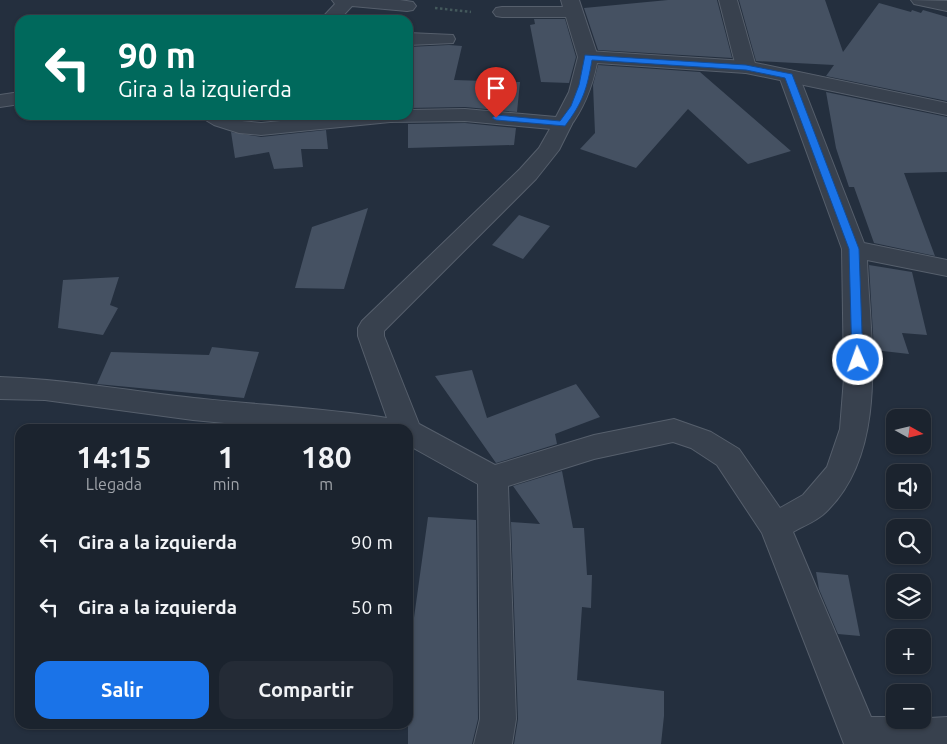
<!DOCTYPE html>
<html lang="es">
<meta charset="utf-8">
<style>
body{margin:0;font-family:Ubuntu,sans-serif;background:#242b36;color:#f1f3f6;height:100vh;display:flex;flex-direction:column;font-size:19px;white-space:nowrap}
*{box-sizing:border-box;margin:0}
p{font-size:16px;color:#a0a4aa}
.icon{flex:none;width:28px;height:28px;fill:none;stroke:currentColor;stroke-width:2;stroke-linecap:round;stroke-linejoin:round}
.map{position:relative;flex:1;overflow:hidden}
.details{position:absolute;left:15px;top:424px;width:398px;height:305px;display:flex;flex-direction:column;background:#1b232e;border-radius:15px;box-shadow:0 1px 4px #0004,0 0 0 1px #39404a}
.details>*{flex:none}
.banner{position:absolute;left:15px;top:15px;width:398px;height:105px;border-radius:15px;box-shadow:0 1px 4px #0004,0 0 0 1px #39404a;background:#00695c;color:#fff;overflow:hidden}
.needle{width:32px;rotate:98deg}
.controls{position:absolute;left:886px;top:409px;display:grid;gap:10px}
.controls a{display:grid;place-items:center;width:45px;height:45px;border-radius:10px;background:#1b232e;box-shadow:0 1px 4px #0004,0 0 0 1px #39404a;font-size:25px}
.pin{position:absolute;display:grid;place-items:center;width:42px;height:42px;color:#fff;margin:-51px -21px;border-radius:50% 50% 50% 0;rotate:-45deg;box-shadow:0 0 5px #0007}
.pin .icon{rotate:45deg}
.me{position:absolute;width:55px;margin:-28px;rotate:358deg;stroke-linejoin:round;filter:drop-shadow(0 0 4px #0008)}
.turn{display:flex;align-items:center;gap:18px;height:105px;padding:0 20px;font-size:22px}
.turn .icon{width:65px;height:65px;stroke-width:2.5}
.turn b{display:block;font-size:35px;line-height:42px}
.eta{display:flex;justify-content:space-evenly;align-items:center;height:85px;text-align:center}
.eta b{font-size:30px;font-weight:700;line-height:35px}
.primary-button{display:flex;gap:10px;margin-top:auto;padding:10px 20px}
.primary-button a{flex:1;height:58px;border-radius:15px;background:#1a73e8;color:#fff;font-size:20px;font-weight:700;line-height:58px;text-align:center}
.primary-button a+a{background:#242b36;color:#f1f3f6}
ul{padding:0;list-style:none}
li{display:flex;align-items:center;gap:15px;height:65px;padding:0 20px}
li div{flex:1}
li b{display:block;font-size:19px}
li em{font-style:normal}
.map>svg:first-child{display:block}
.building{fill:#455162}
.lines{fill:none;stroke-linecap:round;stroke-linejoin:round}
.minor-casing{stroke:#565f6c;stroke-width:2}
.tertiary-casing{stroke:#565f6c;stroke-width:2}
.path{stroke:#44595c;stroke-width:2.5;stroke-dasharray:2.5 2.5;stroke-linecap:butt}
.minor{fill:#38414e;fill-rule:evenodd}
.tertiary{fill:#38414e;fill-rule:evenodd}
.route{fill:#1a73e8;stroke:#114b97}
</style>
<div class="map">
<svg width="947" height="744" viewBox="0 0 947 744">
<rect width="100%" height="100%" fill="#242f3e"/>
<g class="building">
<path d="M668,0H717L732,58L598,50L584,8Z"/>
<path d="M739,0H825L843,52L879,3L911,12L912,10L921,13L923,10L947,17V101L826,76L834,65L756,61Z"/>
<path d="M534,19H565L576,57L569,83L541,82L530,25L535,24Z"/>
<path d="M449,45L462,46L454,80L520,82L517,112L465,107L408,108V47Z"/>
<path d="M598,65L700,72L791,151L748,164L688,109L636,168L580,149L595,133L593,85Z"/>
<path d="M826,92L947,117V172L904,173L935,256L874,243L854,187H849L836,148Z"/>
<path d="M231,115H320L261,121L242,119Z"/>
<path d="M465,123L516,128L514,145L408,148V124Z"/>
<path d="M326,130L328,149H301L303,167L274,169L269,152L235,158L231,132L261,137Z"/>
<path d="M368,208L344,289L295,288L312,227Z"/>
<path d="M519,215L550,226L523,259L492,245Z"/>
<path d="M869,265L912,272L927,335L902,333L909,354L874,350Z"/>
<path d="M119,277L110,305L118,308L103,335L58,328L63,280Z"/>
<path d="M212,347L259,352L244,398L97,384L111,352L209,355Z"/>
<path d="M472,370L487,418L576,384L600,417L555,434L557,444L496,463L435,376Z"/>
<path d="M562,471L573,528H584L587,575H592L591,608L582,607L577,680L664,691V716L661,744H514L518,719L511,522L540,524L513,486Z"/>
<path d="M428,517L476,520L478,719L472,744H408V632H412Z"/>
<path d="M816,572L848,575L860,636L838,634L819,589Z"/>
</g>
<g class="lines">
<g class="minor-casing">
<g id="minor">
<path d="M332,0H400L413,2L416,6L413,10L407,11L352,6L339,20H320L335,4Z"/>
<path d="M561,0H579L598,57L595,61L588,63L581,61L578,57L566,17H502L496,16L493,12L496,8L502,7H563Z"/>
<path d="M719,0H737L756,67L753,71L746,73L739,71L736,67Z"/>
<path d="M911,0L947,1V11L914,4Z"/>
<path d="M408,33L453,35L455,39L453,43L408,45Z"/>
<path d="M789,70L796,72L799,76L864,243L947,260V276L867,260C870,340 890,450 826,512C817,521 803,526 793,532L871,717H895V720L947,717V744H844L762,533L717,465L691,448L673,442L594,459L508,486L516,719L512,744H474L480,719L478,484L408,445V429H287L193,420L45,400L0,399V377C65,379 129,391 194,398C258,405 323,408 387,418L358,336V328L362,321L520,169L539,148L555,120L562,118L569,120L572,124L559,150L536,179L384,331V336L419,424L495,465L594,435L674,419L711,432L739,449L780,508L803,495L827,467L840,429L844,378L842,249L779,76L782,72Z"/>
</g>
</g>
<g class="tertiary-casing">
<g id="tertiary">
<path d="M588,51L746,61L947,103V115L746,73L597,63C592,88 584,108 569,128L562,130L465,121L390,122L261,135L239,133L214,125L204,119L201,115H226L242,121L261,123L338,115H408V110L465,109L556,117L569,92L578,57L581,53Z"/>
<path d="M20,92V104L0,107V95Z"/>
</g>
</g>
<path class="path" d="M435,8L471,12"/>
<use href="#minor" class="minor"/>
<use href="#tertiary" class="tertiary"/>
</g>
<path class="route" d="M585,55L746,65L792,74L859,249L863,360L861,363L858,364L852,360L849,249L785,78L746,70L592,60C587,89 583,102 565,126L496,120L492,118L496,115L560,121L571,106L579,85Z"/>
</svg>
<div class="controls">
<a><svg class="needle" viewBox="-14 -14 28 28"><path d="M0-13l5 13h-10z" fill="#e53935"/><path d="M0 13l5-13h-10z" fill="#a0a4aa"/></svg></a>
<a><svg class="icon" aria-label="sound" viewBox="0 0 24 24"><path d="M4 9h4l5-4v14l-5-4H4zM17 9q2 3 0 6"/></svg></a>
<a><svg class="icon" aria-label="search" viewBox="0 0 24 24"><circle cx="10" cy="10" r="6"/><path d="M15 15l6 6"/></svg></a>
<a><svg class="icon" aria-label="layers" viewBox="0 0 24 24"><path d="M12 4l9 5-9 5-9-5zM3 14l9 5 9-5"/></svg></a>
<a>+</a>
<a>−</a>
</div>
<div class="pin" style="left:496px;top:118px;background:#d93025"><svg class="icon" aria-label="arrive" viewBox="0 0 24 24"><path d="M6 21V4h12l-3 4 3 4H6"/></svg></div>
<svg class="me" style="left:858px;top:360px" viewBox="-20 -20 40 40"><circle r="17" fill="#1a73e8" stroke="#fff" stroke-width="3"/><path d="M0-11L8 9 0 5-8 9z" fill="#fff"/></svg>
<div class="banner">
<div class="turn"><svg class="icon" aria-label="left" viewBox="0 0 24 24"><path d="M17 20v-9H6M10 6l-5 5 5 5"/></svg><div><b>90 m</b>Gira a la izquierda</div></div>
</div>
<section class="details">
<div class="eta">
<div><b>14:15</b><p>Llegada</p></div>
<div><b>1</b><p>min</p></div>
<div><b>180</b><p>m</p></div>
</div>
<ul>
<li><svg class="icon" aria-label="left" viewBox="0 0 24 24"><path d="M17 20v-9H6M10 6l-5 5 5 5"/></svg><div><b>Gira a la izquierda</b></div><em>90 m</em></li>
<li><svg class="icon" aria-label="left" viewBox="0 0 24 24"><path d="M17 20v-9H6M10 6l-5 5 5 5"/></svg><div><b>Gira a la izquierda</b></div><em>50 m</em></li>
</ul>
<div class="primary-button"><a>Salir</a><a>Compartir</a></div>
</section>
</div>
